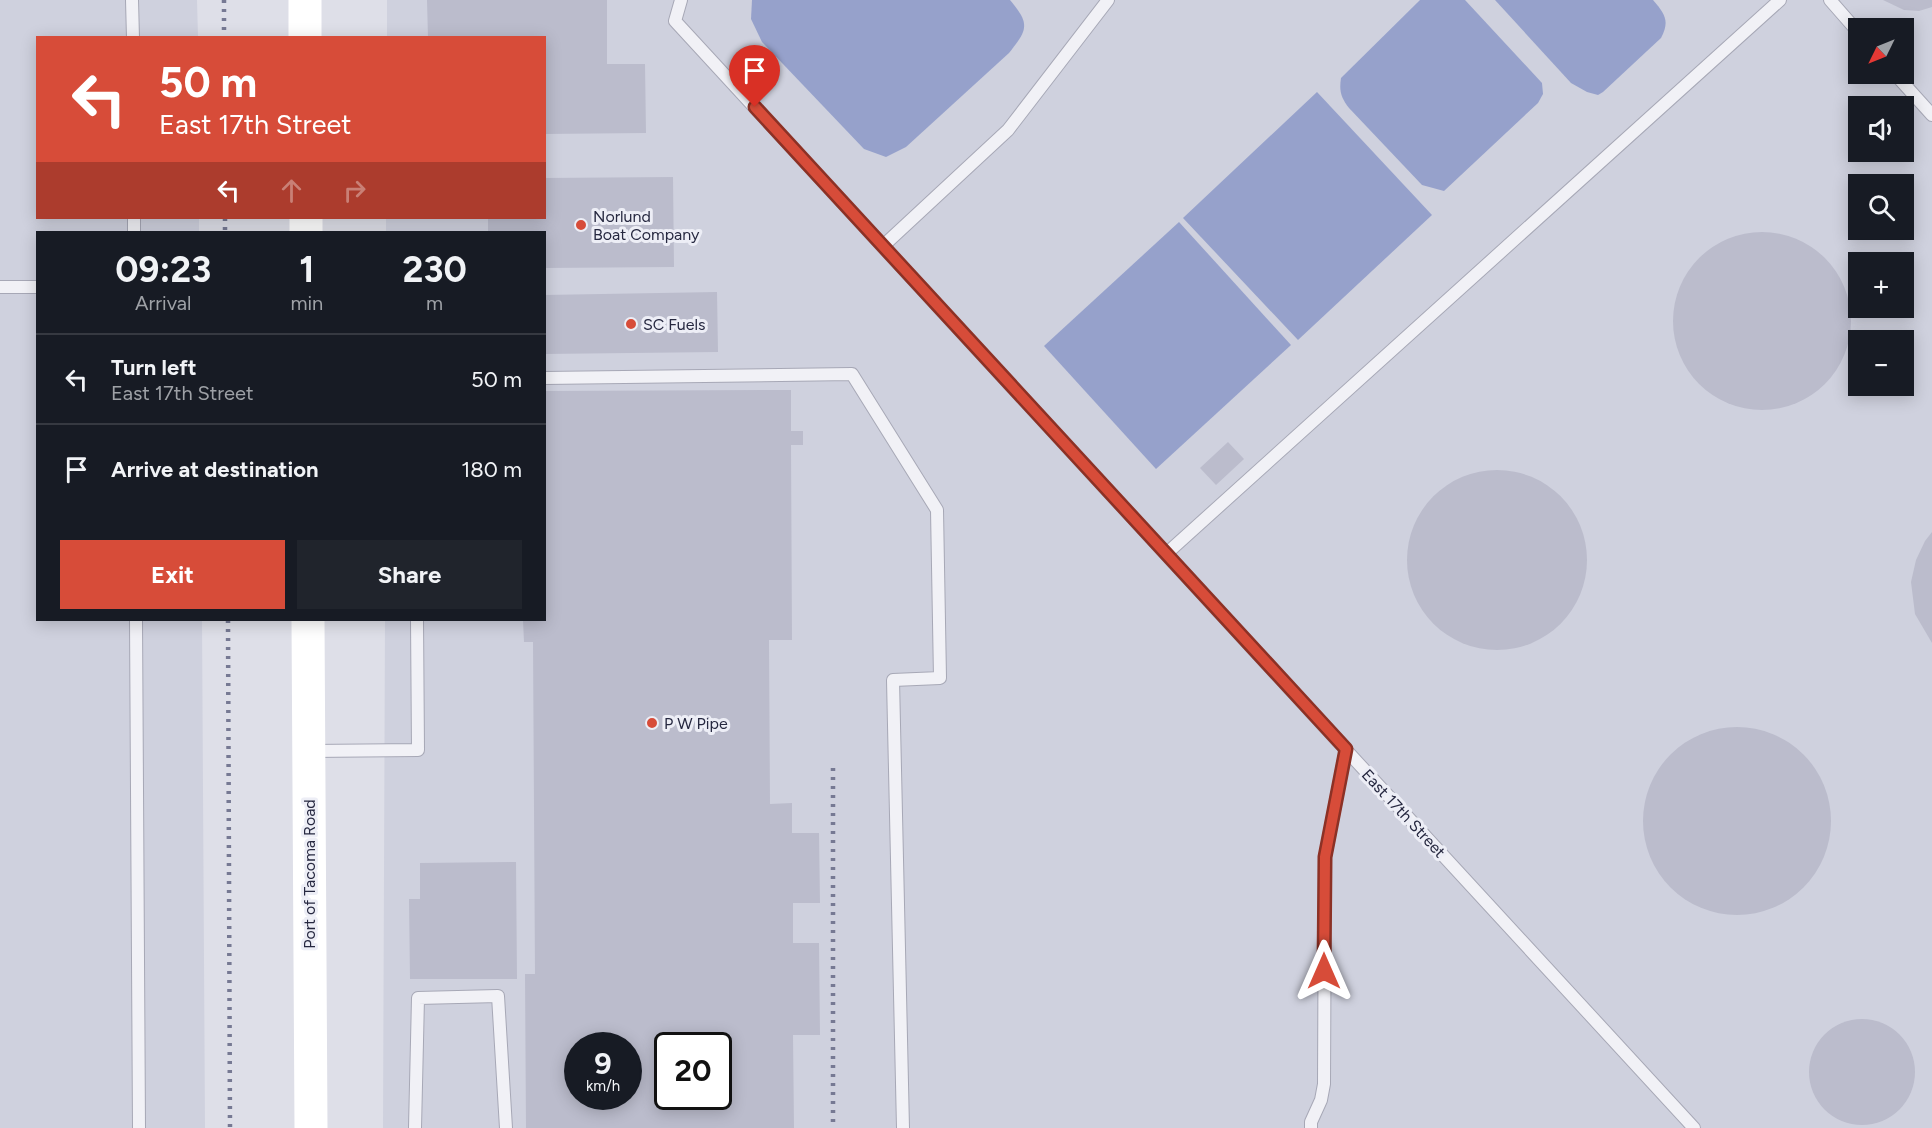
<!DOCTYPE html>
<meta charset="utf-8">
<style>
body{margin:0;font-family:Figtree,sans-serif;background:#20242c;color:#f1f3f6;height:100vh;display:flex;flex-direction:column;font-size:22px;white-space:nowrap}
*{box-sizing:border-box;margin:0}
p{font-size:20px;color:#9ea1a6}
.icon{flex:none;width:33px;height:33px;fill:none;stroke:currentColor;stroke-width:2;stroke-linecap:round;stroke-linejoin:round}
.map{position:relative;flex:1;overflow:hidden}
.drawer{position:absolute;left:36px;top:231px;width:510px;height:390px;display:flex;flex-direction:column;background:#171b24;border-radius:0px;box-shadow:0 3px 15px #0003}
.drawer>*{flex:none}
.guide{position:absolute;left:36px;top:36px;width:510px;height:183px;border-radius:0px;box-shadow:0 3px 15px #0003;background:#d74c39;color:#fff;overflow:hidden}
.needle{width:39px;rotate:227deg}
.controls{position:absolute;left:1848px;top:18px;display:grid;gap:12px}
.controls a{display:grid;place-items:center;width:66px;height:66px;border-radius:0px;background:#171b24;box-shadow:0 3px 15px #0003;font-size:30px}
.speed{position:absolute;left:564px;top:1032px;display:flex;gap:12px;font-size:30px;font-weight:700;text-align:center}
.speed>*{display:grid;place-content:center;width:78px;height:78px;border-radius:50%;background:#171b24;box-shadow:0 3px 15px #0003;line-height:1}
.speed small{font-size:15px;font-weight:400}
.speed .limit{border:3px solid #111;border-radius:9px;background:#fff;color:#111}
.pin{position:absolute;display:grid;place-items:center;width:51px;height:51px;color:#fff;margin:-62px -26px;border-radius:50% 50% 50% 0;rotate:-45deg;box-shadow:0 0 6px #0007}
.pin .icon{rotate:45deg}
.me{position:absolute;width:66px;margin:-33px;rotate:0deg;stroke-linejoin:round;filter:drop-shadow(0 0 4px #0008)}
.turn{display:flex;align-items:center;gap:21px;height:126px;padding:0 24px;font-size:27px}
.turn .icon{width:78px;height:78px;stroke-width:2.5}
.turn b{display:block;font-size:42px;line-height:51px}
.lanes{display:flex;align-items:center;height:57px;padding:0 24px;background:#0003;justify-content:center;gap:30px;direction:ltr}
.lanes .off{opacity:.35}
.eta{display:flex;justify-content:space-evenly;align-items:center;height:102px;text-align:center}
.eta b{font-size:36px;font-weight:700;line-height:42px}
.primary-button{display:flex;gap:12px;margin-top:auto;padding:12px 24px}
.primary-button a{flex:1;height:69px;border-radius:0px;background:#d74c39;color:#fff;font-size:24px;font-weight:700;line-height:69px;text-align:center}
.primary-button a+a{background:#20242c;color:#f1f3f6}
ul{padding:0;list-style:none}
li{display:flex;align-items:center;gap:18px;height:90px;padding:0 24px;border-top:2px solid #363941}
li div{flex:1}
li b{display:block;font-size:22px}
li em{font-style:normal}
.map>svg:first-child{display:block}
.built{fill:#cfd1de;fill-rule:evenodd}
.water{fill:#96a1cb}
.building{fill:#bbbccc;fill-rule:evenodd}
.lines{fill:none;stroke-linecap:round;stroke-linejoin:round}
.service-casing{stroke:#a7a8b6;stroke-width:14}
.service{stroke:#f1f1f6;stroke-width:12}
.secondary{stroke:#fff;stroke-width:33}
.rail{stroke:#767993;stroke-width:4.5;stroke-dasharray:3 6;stroke-linecap:butt}
.route-casing{stroke:#8c3125;stroke-width:15}
.route{stroke:#d74c39;stroke-width:10}
.poi-dot{fill:#d74c39;stroke:#edeef6;stroke-width:2}
.labels{text-anchor:middle;stroke-width:6;stroke-linejoin:round;paint-order:stroke}
.poi-label{font-size:16px;fill:#262840;stroke:#edeef6;text-anchor:start}
.street-label{font-size:16px;fill:#262840;stroke:#edeef6}
</style>
<div class="map">
<svg width="1932" height="1128" viewBox="0 0 1932 1128">
<rect width="100%" height="100%" fill="#dedfe8"/>
<g class="built">
<path d="M0,0H197L198,37L38,38V218H199V232H38V620H202L205,1128H0Z"/>
<path d="M387,0H1932V1128H383L385,620H544V232H386V218H544V38L387,37ZM1858,28H1904V74H1858ZM1858,106H1904V152H1858ZM1858,184H1904V230H1858ZM1858,262H1904V308H1858ZM1858,340H1904V386H1858ZM578,1046H628V1096H578ZM668,1046H718V1096H668Z"/>
</g>
<g class="water">
<path d="M752,0H1010C1030,24 1028,29 1009,53L906,147L886,157L864,149L762,42L751,19Z"/>
<path d="M1420,0H1465L1542,83L1543,94L1538,103L1444,191L1422,185L1349,108C1341,98 1339,91 1341,78Z"/>
<path d="M1495,0H1653C1665,14 1670,21 1661,38L1603,92L1598,95L1587,92L1571,83Z"/>
<path d="M1317,92L1432,215L1298,340L1183,218Z"/>
<path d="M1179,222L1291,345L1156,469L1044,346Z"/>
</g>
<g class="building">
<path d="M427,0H607V64H645L646,133L544,134V38H428Z"/>
<path d="M1883,0H1932V7L1919,11L1904,10Z"/>
<path d="M673,177L674,267L544,268V232H488V218H544V178Z"/>
<circle cx="1762" cy="321" r="89"/>
<path d="M717,292L718,352L544,354V295Z"/>
<path d="M791,390V431H803V445H791L792,640H769L770,804L792,803V833H819L820,903H793V943H819L820,1035H793L794,1128H526L525,974H535L533,642H524L523,620H544V391ZM578,1046H628V1096H578ZM668,1046H718V1096H668Z"/>
<path d="M1228,442L1244,459L1216,485L1200,468Z"/>
<circle cx="1497" cy="560" r="90"/>
<path d="M1932,532V643L1915,614L1911,582L1916,560L1925,541Z"/>
<circle cx="1737" cy="821" r="94"/>
<path d="M516,862L517,979H410L409,899H420V863Z"/>
<circle cx="1862" cy="1072" r="53"/>
</g>
<g class="lines">
<g class="service-casing">
<g id="service">
<path d="M132,0L133,38"/>
<path d="M681,0L675,21L1694,1128"/>
<path d="M1830,0L1858,32"/>
<path d="M1895,74L1932,115"/>
<path d="M134,218V232"/>
<path d="M883,246L1008,130L1108,0"/>
<path d="M0,287H38"/>
<path d="M544,378L852,374L937,510L940,678L893,680L903,1128"/>
<path d="M1166,554L1780,0"/>
<path d="M136,620L139,1128"/>
<path d="M310,751L418,750L417,620"/>
<path d="M415,1128L418,998L498,996L506,1128"/>
<path d="M1311,1128V1122L1321,1100L1324,1084L1325,857L1346,749"/>
</g>
</g>
<use href="#service" class="service"/>
<g class="secondary">
<path d="M305,0V38"/>
<path d="M306,218V232"/>
<path d="M308,620L311,1128"/>
</g>
<g class="rail">
<path d="M224,0V38"/>
<path d="M225,218V232"/>
<path d="M228,620L230,1128"/>
<path d="M833,768V1128"/>
</g>
</g>
<g class="lines">
<g class="route-casing">
<path id="route" d="M755,107L1346,749L1325,857L1324,971"/>
</g>
<use href="#route" class="route"/>
</g>
<g class="poi-dot">
<circle cx="581" cy="225" r="6"/>
<circle cx="631" cy="324" r="6"/>
<circle cx="652" cy="723" r="6"/>
</g>
<g class="labels">
<g class="poi-label">
<text x="593" y="222">Norlund<tspan x="593" dy="18">Boat Company</tspan></text>
<text x="643" y="330">SC Fuels</text>
<text x="664" y="729">P W Pipe</text>
</g>
<g class="street-label">
<text transform="translate(1404 813) rotate(47)" y="6">East 17th Street</text>
<text transform="translate(309 874) rotate(-90)" y="6">Port of Tacoma Road</text>
</g>
</g>
</svg>
<div class="controls">
<a><svg class="needle" viewBox="-14 -14 28 28"><path d="M0-13l5 13h-10z" fill="#e53935"/><path d="M0 13l5-13h-10z" fill="#9ea1a6"/></svg></a>
<a><svg class="icon" aria-label="sound" viewBox="0 0 24 24"><path d="M4 9h4l5-4v14l-5-4H4zM17 9q2 3 0 6"/></svg></a>
<a><svg class="icon" aria-label="search" viewBox="0 0 24 24"><circle cx="10" cy="10" r="6"/><path d="M15 15l6 6"/></svg></a>
<a>+</a>
<a>−</a>
</div>
<div class="speed"><div>9<small>km/h</small></div><div class="limit">20</div></div>
<div class="pin" style="left:755px;top:107px;background:#d93025"><svg class="icon" aria-label="arrive" viewBox="0 0 24 24"><path d="M6 21V4h12l-3 4 3 4H6"/></svg></div>
<svg class="me" style="left:1324px;top:971px" viewBox="-20 -20 40 40"><path d="M0-17L14 15 0 8-14 15z" fill="#d74c39" stroke="#fff" stroke-width="4"/></svg>
<div class="guide">
<div class="turn"><svg class="icon" aria-label="left" viewBox="0 0 24 24"><path d="M17 20v-9H6M10 6l-5 5 5 5"/></svg><div><b>50 m</b>East 17th Street</div></div>
<div class="lanes"><svg class="icon" aria-label="left" viewBox="0 0 24 24"><path d="M17 20v-9H6M10 6l-5 5 5 5"/></svg><svg class="icon off" aria-label="ahead" viewBox="0 0 24 24"><path d="M12 20V5M6 11l6-6 6 6"/></svg><svg class="icon off" aria-label="right" viewBox="0 0 24 24"><path d="M7 20v-9h11M14 6l5 5-5 5"/></svg></div>
</div>
<section class="drawer">
<div class="eta">
<div><b>09:23</b><p>Arrival</p></div>
<div><b>1</b><p>min</p></div>
<div><b>230</b><p>m</p></div>
</div>
<ul>
<li><svg class="icon" aria-label="left" viewBox="0 0 24 24"><path d="M17 20v-9H6M10 6l-5 5 5 5"/></svg><div><b>Turn left</b><p>East 17th Street</p></div><em>50 m</em></li>
<li><svg class="icon" aria-label="arrive" viewBox="0 0 24 24"><path d="M6 21V4h12l-3 4 3 4H6"/></svg><div><b>Arrive at destination</b></div><em>180 m</em></li>
</ul>
<div class="primary-button"><a>Exit</a><a>Share</a></div>
</section>
</div>
